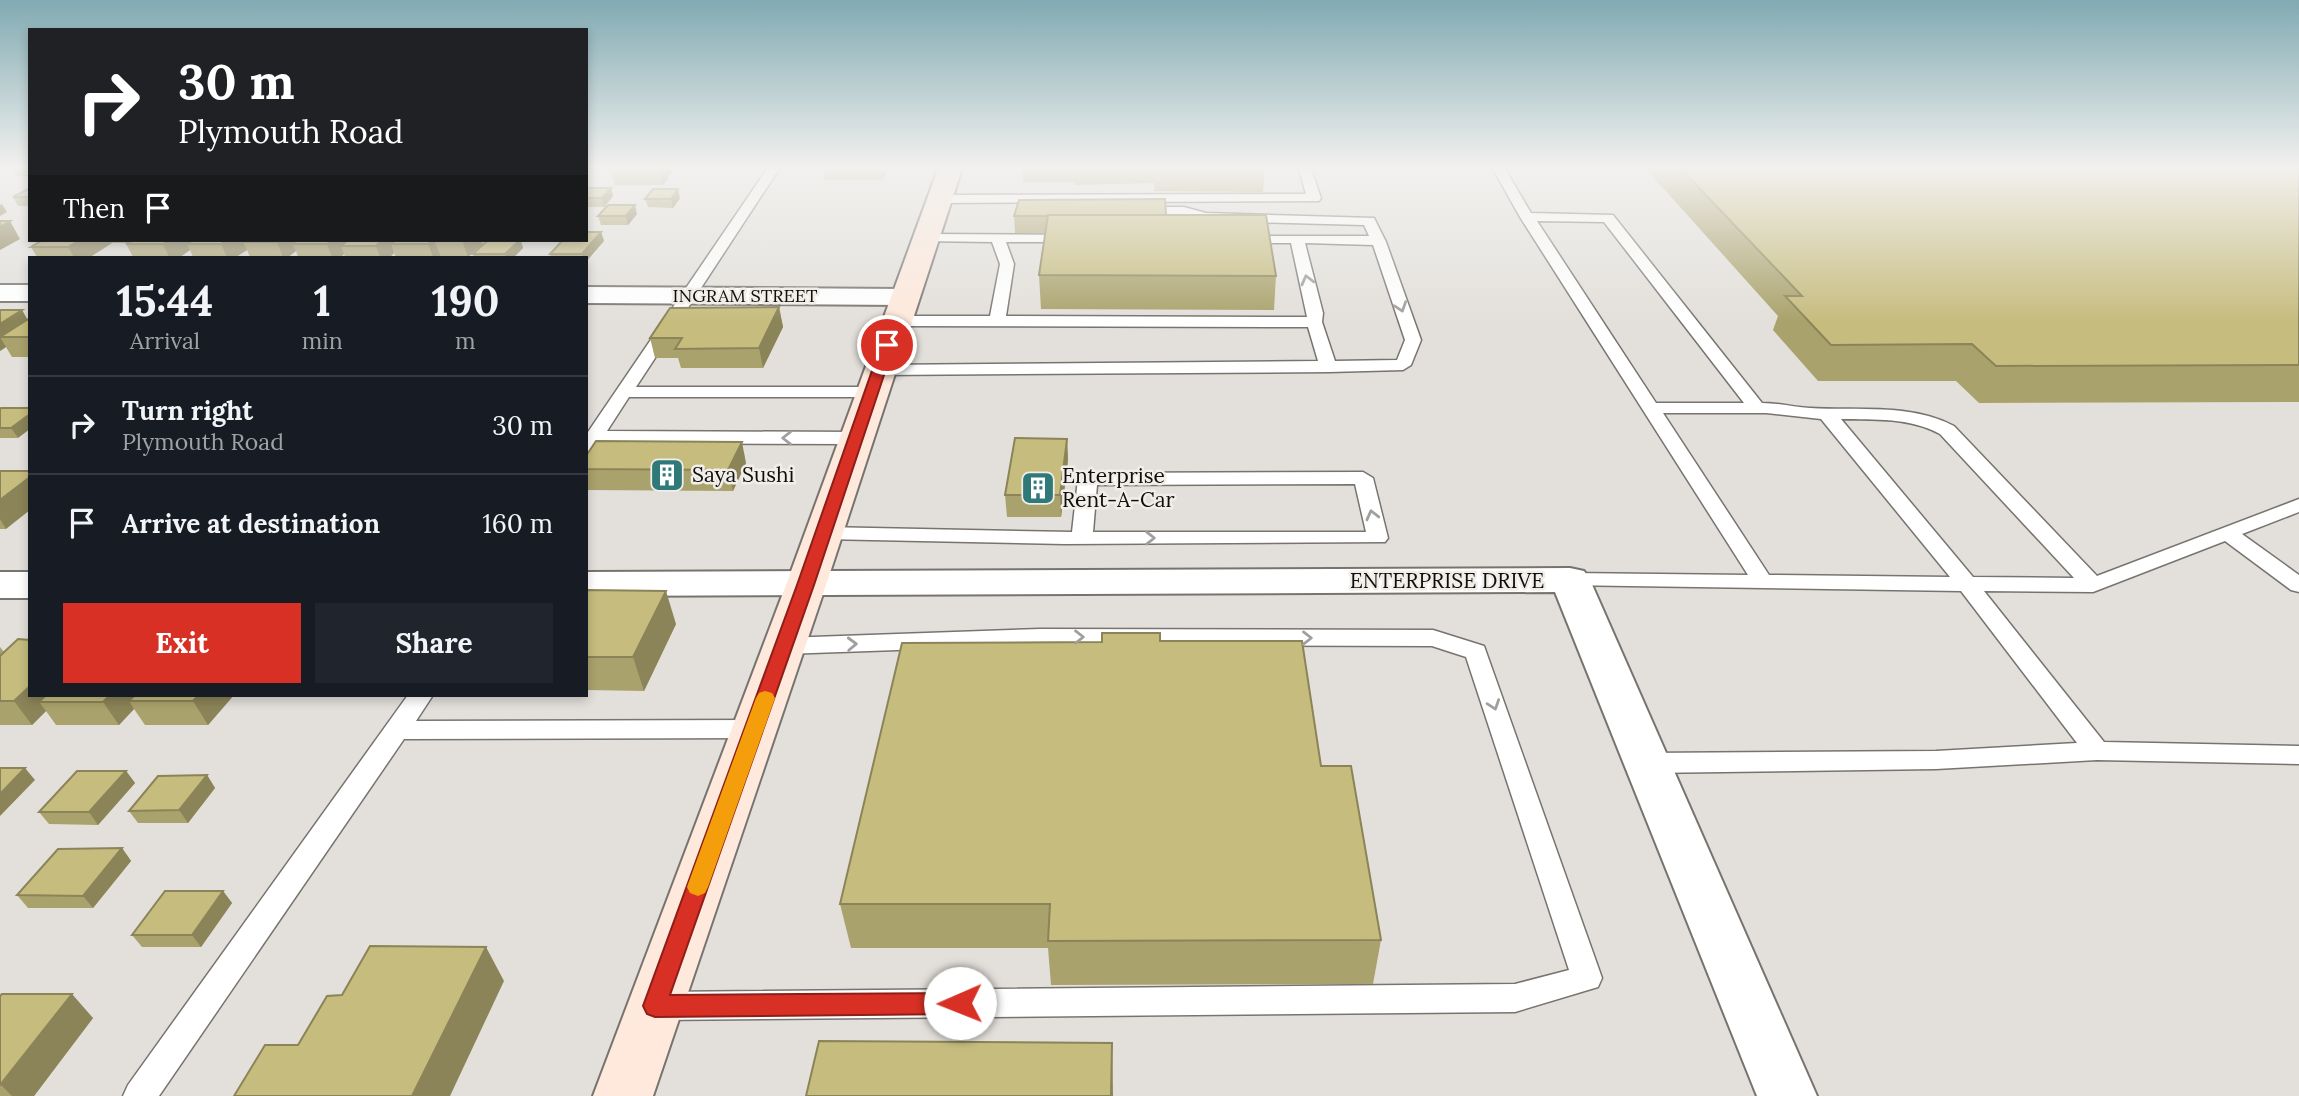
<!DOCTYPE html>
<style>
body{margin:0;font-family:Lora,serif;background:#20242c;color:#f1f3f6;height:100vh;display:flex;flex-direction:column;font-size:26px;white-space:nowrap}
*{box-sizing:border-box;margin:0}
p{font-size:23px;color:#9ea1a6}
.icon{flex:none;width:38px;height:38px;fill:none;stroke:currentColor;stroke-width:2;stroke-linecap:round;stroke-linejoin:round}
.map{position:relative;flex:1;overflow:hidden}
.drawer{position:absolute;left:28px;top:256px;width:560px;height:441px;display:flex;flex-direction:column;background:#171b24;border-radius:0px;box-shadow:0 4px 10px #0003}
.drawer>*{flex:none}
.top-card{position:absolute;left:28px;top:28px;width:560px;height:214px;border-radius:0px;box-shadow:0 4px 10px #0003;background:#202124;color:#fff;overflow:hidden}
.pin{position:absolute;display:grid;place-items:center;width:60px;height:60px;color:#fff;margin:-30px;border:4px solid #fff;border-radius:50%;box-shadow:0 2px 7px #0007}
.me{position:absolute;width:77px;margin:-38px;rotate:269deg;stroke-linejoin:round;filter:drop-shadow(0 0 5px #0008)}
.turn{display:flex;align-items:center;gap:24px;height:147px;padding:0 35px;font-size:32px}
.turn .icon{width:91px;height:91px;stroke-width:2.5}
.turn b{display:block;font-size:49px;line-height:60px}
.then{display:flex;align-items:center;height:66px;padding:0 35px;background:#0003;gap:14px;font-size:26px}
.eta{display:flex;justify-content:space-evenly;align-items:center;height:119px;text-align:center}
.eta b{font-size:42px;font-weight:800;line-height:49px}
.cta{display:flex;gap:14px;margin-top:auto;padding:14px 35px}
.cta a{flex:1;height:80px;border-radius:0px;background:#d93025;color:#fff;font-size:28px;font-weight:800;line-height:80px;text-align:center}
.cta a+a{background:#20242c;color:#f1f3f6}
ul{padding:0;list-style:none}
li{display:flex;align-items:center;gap:21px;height:98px;padding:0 35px;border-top:2px solid #363941}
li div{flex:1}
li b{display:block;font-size:26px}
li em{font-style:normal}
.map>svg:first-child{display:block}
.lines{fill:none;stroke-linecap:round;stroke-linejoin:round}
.lane-casing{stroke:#777470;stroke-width:3}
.street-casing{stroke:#777470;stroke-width:4}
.secondary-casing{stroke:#777470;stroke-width:4}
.lane{fill:#fff;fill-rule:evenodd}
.street{fill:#fff;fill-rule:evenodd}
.secondary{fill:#fee9dc;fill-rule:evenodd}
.wall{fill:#aaa26c}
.shaded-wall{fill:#8b8458}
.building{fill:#c6bc7e;stroke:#8b8458;stroke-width:2}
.oneway{stroke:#9f9f9e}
.route{fill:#d93025;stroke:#8d1f18;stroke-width:2}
.slow{fill:#f59e0b}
.labels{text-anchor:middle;stroke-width:5;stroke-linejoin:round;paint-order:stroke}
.far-street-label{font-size:18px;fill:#0f0e0c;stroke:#f1ede8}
.poi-label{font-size:21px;fill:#0f0e0c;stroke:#f1ede8;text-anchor:start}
.street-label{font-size:21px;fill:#0f0e0c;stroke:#f1ede8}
</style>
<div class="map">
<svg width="2299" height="1096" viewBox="0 0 2299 1096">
<rect width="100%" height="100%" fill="#e3e0db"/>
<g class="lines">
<g class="lane-casing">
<g id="lane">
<path d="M767,169H779L636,387H871L880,392L871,397H629L607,431L856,432L865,438L856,444L600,443L593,453L586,455V435Z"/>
<path d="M1299,169H1311L1321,198L1319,201L939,203L932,199L939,195L1306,194Z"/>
<path d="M1493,169H1505L1531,213L1613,215L1762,403C1778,403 1794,407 1810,408C1858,411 1910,403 1954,426L2097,576L2299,499V512L2242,534L2299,575V592L2291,590L2225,541L2093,592L1984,591L2104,742L2299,746V764L2097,760L1936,769L1647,773L1638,770L1634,763L1638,756L1647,753L1936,751L2077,743L1961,591L1562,585L1559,580L1562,575L1570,573L1748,575L1520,217ZM1537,221L1604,222L1744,403H1656ZM1663,413H1766L1821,419L1950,577L1769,575ZM1841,419C1875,420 1909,417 1940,434L2074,578L1973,577Z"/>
<path d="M1136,207H1184L1206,213L1374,218L1386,242L1421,340L1411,365L1403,370L1329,372L879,375L870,370L879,365L1318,361L1308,327L896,326L888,321L896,316H990L1000,264L992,242L920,241L918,238L925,234L1078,235L1080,238L1073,242H1006L1014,264L1006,316L1307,317L1291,243H1242L1237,242V236H1369L1364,225L1206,221L1184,215L1131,214V208ZM1305,243L1373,245L1405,340L1397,360L1335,361L1322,322L1323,313Z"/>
<path d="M1363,472L1373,478L1388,538L1385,542L1065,544L823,539L816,537L813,533L816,529L823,527L1072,532L1078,479L1088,473ZM1355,484L1366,532H1093L1097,485Z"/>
<path d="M1040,629L1433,630L1484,646L1602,978L1598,987L1515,1012L657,1020L646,1016L641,1006L646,996L657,992L1515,984L1569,970L1466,657L1432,646L1040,645L784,654L776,651L772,646L776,641L784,638Z"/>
<path d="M408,695H433L416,721L754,720L763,723L767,729L763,735L754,738L404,739L159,1096H123L128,1085Z"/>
</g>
</g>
<g class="street-casing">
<g id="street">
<rect x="0" y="285" width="30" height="16"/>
<path d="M586,287L904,289L914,291L918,297L914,303L904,305L586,303Z"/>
<path d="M1570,568L1584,571L1590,580L1817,1096H1757L1555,592L586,596V572Z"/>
<rect x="0" y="572" width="30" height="26"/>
</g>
</g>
<g class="secondary-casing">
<path id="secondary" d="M938,169H962L826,585L653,1096H593L786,585Z"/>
</g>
<use href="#lane" class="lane"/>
<use href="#street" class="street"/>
<use href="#secondary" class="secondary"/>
</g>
<g class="wall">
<path d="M12,169H30V176H16Z"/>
<path d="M610,169H674L668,176V179L663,185H615Z"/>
<path d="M823,169H888L883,180H825Z"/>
<path d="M1022,169H1265L1263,192L1154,191V183L1075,185V182H1023Z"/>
<path d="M1646,169H2299V402L1979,403L1956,381H1818L1773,330L1778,316Z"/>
<path d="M30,188V206H18L13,197Z"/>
<path d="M586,188H611L613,196L604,207H586Z"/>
<path d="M680,198L673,208L648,207L645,199Z"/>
<path d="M637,214L628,225H601L598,216Z"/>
<path d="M1166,215L1276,276L1274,310L1041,309L1039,275L1045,233H1015L1014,216Z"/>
<path d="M601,232L604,241L586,257H551L550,254Z"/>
<path d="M43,240H481L468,257H396L394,253L390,257H345L344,254L341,257H298L296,251L288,257H250L247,250L236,257H193L190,250L180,257H133L126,244L128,243H112L90,257H37L31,247Z"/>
<path d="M488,240H521L523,248L514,257H474L473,254Z"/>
<path d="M779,307L783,327L763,368H681L678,358H655L650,338Z"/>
<path d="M0,310H22L27,320L30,318V357H12L6,347L0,351Z"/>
<path d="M0,409L18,438H0Z"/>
<path d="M1067,439L1068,460L1061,517H1007L1005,495Z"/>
<path d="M586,456L746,463L733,491L586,490Z"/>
<path d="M0,471L6,529H0Z"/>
<path d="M586,590L676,624L644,691L586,690Z"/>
<path d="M1160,641L1321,766L1381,940L1373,984L1051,985L1048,948H851L840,904L1102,642Z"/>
<path d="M0,647L4,652L234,695L208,725H145L134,709L119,725H56L46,711L32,725H0Z"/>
<path d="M126,771L135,783L98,825L49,824L39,812Z"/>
<path d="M207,775L215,788L188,823H138L129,811Z"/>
<path d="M122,848L131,861L93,908H28L17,895Z"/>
<path d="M223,891L232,903L201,947H142L132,935Z"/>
<path d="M0,996L93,1018L34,1096H0Z"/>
</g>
<g class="shaded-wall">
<path d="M659,169H674L668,176V179L663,185Z"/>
<path d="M881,169H888L883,180Z"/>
<path d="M611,188L613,196L604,207L602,198Z"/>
<path d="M678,189L680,198L673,208L671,199Z"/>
<path d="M2,204L7,212L0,216V205Z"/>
<path d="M635,205L637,214L628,225L626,216Z"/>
<path d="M10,221L20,239L0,250V227Z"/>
<path d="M601,232L604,241L586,262V257H583L582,254Z"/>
<path d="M80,240H110L112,243L90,257H74L68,247Z"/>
<path d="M170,240H206L187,244L190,250L180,257H169L163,244Z"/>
<path d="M227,240H248L243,242L247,250L236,257H227L221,244Z"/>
<path d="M279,240H311L292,244L296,251L288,257H283L277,242Z"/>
<path d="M333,240H347L349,244L341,246L344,254L341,257H332L327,244Z"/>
<path d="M382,240H399L391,244L394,253L390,257H380L376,246Z"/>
<path d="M434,240L441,257H433L428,244Z"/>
<path d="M462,240H481L483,244L468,257Z"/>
<path d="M520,240L523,248L514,257H506L505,254Z"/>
<path d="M779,307L783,327L763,368L759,348Z"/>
<path d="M22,310L30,324L0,337L6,347L0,351V324Z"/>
<path d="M30,414V429L18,438L11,428Z"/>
<path d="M1067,439L1068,460L1061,517L1060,495Z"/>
<path d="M742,442L746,463L733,491L728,470Z"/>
<path d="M30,477V510L6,529L0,519V500Z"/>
<path d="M666,591L676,624L644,691L633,657Z"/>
<path d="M30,686V695H62L39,702L46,711L32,725L14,701Z"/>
<path d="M110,695H147L129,701L134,709L119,725L103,702Z"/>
<path d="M199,695H234L208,725L193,701Z"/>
<path d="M25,768L35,780L0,816V794Z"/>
<path d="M126,771L135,783L98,825L89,812Z"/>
<path d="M207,775L215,788L188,823L179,810Z"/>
<path d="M122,848L131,861L93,908L83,896Z"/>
<path d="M223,891L232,903L201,947L192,935Z"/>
<path d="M486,947L504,981L450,1096H412Z"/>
<path d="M72,994L93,1018L34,1096H12L1,1085Z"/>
<path d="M1112,1043L1113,1096H1111Z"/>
</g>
<g class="building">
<path d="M1681,169H2299V365L1996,366L1972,344L1831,345L1785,296H1802Z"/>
<path d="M30,188V197H13Z"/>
<path d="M586,188H611L602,198H586Z"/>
<path d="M653,189H678L671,199H645Z"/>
<path d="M1165,199L1166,215H1048V216H1014L1019,200Z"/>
<path d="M608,205H635L626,216H598Z"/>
<path d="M1048,215H1266L1276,276L1039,275Z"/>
<path d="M0,221H10L0,227Z"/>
<path d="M586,232H601L582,254H550L563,240H586Z"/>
<path d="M43,240H80L68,247H31Z"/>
<path d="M134,240H170L163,244H126Z"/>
<path d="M194,240H227L221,244H187Z"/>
<path d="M246,240H279L277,242H243Z"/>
<path d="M298,240H333L327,244H292Z"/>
<path d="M348,240H382L376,246H341Z"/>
<path d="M396,240H434L428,244H391Z"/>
<path d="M488,240H520L505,254H473Z"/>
<path d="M779,307L759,348L675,349L682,338H650L670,308Z"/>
<path d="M0,310H22L0,324Z"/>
<path d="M30,318V337H0Z"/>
<path d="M1,408H30V414L11,428H0V409Z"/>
<path d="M1015,438L1067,439L1060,495H1005Z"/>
<path d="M596,441L742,442L728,470L586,469V456Z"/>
<path d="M0,471H30V477L0,500Z"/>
<path d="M586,590L666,591L633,657H586Z"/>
<path d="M1102,633H1160V641H1302L1321,766H1351L1381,940L1048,941L1050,904H840L902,643L1102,642Z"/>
<path d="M18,639L30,640V686L14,701H0V656Z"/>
<path d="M46,695H110L103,702H39Z"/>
<path d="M135,695H199L193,701H129Z"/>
<path d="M0,768H25L0,794Z"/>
<path d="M77,771H126L89,812H39Z"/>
<path d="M207,775L179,810L129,811L158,776Z"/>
<path d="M122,848L83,896L17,895L58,849Z"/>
<path d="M165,891H223L192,935H132Z"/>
<path d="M370,946L486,947L412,1096H234L265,1045H298L327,996L342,995Z"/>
<path d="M2,994H72L0,1085V996Z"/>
<path d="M819,1041L1112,1043L1111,1096H806Z"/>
</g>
<defs><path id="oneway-chevron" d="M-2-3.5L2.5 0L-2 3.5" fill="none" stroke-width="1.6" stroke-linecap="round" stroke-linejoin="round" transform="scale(1.75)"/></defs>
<g class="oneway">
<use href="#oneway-chevron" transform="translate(1307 280) rotate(-104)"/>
<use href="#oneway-chevron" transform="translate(1401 307) rotate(71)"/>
<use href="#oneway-chevron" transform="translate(787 438) rotate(180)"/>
<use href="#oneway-chevron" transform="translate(1372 515) rotate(-104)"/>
<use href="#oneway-chevron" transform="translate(1150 538)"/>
<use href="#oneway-chevron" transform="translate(1079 637)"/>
<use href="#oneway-chevron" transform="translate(1307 638)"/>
<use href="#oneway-chevron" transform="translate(852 644) rotate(-2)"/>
<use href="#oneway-chevron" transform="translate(1494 705) rotate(71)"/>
</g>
<linearGradient id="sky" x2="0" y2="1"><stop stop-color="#81aab2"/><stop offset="0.52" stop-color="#f2f1ef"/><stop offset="1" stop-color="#f2f1ef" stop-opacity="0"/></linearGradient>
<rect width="2299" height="322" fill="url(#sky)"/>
<path class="route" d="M887,342L894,345L814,585L670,995L960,993L968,996L972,1003L968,1011L960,1014L655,1017L647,1014L643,1006L797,585L881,345Z"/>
<path class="slow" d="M765,691L772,693L775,698L708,887L705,893L698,896L690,893L687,887L756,698L759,693Z"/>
<defs>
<g id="building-square" transform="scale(1.75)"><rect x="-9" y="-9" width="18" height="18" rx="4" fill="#307979" stroke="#f1ede8"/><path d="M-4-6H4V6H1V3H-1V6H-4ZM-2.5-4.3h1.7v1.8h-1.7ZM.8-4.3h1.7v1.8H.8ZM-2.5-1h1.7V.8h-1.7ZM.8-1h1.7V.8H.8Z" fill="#fff"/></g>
</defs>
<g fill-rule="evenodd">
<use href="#building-square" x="667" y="475"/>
<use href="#building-square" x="1038" y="488"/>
</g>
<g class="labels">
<g class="far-street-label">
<text x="745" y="302">INGRAM STREET</text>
</g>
<g class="poi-label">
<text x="692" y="482">Saya Sushi</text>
<text x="1062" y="483">Enterprise<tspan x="1062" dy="24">Rent-A-Car</tspan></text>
</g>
<g class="street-label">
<text x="1447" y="588">ENTERPRISE DRIVE</text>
</g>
</g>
</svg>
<div class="pin" style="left:887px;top:345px;background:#d93025"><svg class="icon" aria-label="arrive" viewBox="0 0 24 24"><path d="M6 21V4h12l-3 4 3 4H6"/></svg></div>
<svg class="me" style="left:960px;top:1003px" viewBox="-20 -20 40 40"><circle r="19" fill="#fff"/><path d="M0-13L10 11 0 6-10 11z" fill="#d93025"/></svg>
<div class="top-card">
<div class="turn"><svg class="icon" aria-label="right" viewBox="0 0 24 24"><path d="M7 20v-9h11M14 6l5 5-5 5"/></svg><div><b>30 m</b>Plymouth Road</div></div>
<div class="then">Then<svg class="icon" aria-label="arrive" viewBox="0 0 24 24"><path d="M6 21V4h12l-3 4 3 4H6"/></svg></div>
</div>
<section class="drawer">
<div class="eta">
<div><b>15:44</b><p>Arrival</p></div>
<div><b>1</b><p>min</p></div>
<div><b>190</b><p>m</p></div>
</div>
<ul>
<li><svg class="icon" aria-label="right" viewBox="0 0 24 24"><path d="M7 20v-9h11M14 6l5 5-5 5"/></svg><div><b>Turn right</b><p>Plymouth Road</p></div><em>30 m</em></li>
<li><svg class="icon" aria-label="arrive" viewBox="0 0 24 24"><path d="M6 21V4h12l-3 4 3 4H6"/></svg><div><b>Arrive at destination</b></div><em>160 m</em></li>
</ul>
<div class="cta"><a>Exit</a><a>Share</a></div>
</section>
</div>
